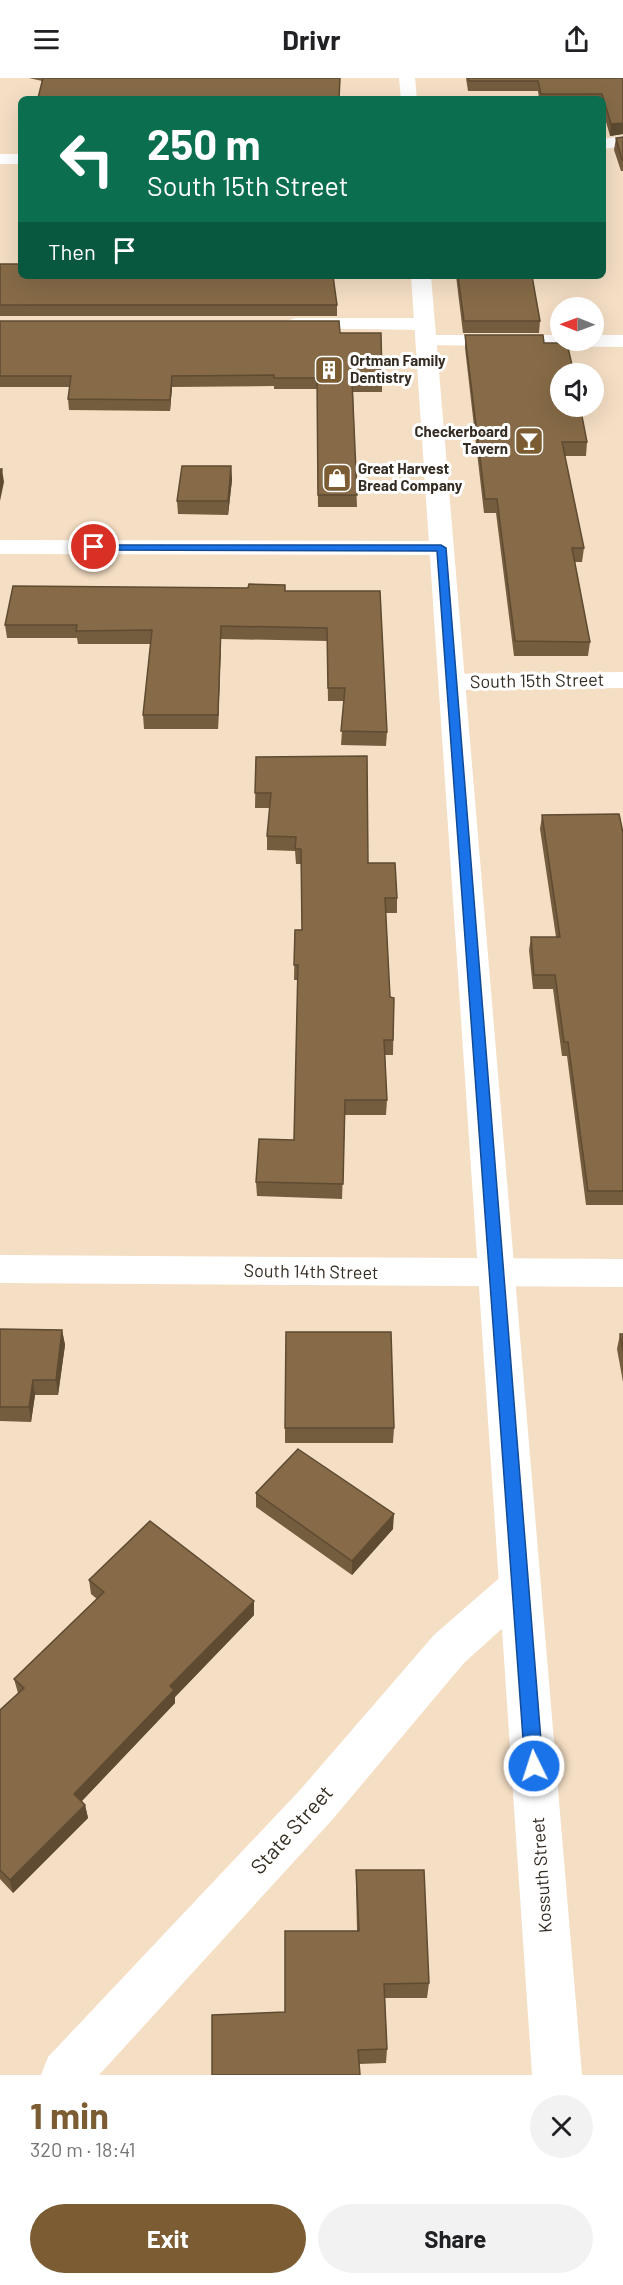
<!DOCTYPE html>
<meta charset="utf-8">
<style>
body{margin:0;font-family:Barlow,sans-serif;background:#f2f2f2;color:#202124;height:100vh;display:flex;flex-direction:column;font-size:22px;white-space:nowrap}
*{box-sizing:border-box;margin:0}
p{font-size:20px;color:#757577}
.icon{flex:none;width:33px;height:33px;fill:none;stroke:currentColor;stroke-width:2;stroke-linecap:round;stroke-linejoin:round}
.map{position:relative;height:1997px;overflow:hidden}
.panel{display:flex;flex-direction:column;background:#fff;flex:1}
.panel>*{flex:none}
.banner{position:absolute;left:18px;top:18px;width:588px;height:183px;border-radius:9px;box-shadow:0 6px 24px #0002;background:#0b6e4f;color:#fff;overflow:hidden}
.needle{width:39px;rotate:271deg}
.controls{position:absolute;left:550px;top:219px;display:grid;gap:12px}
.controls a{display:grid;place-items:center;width:54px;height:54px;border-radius:50%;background:#fff;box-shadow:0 6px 24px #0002;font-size:30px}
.pin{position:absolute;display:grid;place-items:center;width:51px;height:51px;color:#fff;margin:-26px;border:3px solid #fff;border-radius:50%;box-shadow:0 2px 6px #0007}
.me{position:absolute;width:66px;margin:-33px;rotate:356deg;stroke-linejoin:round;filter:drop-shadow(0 0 4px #0008)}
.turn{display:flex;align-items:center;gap:21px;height:126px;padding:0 30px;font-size:27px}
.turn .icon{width:78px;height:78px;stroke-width:2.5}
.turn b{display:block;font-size:42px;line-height:51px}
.then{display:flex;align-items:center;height:57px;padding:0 30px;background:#0003;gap:12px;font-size:22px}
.round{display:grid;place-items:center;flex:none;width:63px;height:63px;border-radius:32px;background:#f2f2f2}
.summary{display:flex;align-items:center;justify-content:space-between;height:102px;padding:0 30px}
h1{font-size:36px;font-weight:700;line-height:45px;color:#7c5c32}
.cta{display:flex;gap:12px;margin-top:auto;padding:12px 30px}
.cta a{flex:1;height:69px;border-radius:36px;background:#7c5c32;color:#fff;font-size:24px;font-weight:700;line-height:69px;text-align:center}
.cta a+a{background:#f2f2f2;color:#202124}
header{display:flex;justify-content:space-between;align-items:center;height:78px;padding:0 30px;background:#fff;font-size:27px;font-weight:700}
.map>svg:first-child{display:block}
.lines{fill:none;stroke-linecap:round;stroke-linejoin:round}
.minor{fill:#fff;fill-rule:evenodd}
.tertiary{fill:#fff;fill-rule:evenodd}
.secondary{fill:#fff;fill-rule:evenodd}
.wall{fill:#745c3e}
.shaded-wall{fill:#5e4b32}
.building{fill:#876b48;stroke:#5e4b32;stroke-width:1.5}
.route{fill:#1a73e8;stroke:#114b97;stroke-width:1.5}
.labels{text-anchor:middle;stroke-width:6;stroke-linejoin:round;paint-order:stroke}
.far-poi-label{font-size:15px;font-weight:bold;fill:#352d23;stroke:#fff;text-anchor:start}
.street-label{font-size:18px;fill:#352d23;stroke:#fff}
.near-street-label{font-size:21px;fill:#352d23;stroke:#fff}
</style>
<header><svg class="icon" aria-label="menu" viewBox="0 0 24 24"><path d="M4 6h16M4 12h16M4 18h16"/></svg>Drivr<svg class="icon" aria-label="share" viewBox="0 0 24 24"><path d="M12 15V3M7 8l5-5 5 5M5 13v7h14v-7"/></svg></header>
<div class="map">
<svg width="623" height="1997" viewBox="0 0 623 1997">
<rect width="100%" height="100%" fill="#f4dec4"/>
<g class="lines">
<g class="minor">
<path d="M296,240H424L431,242L434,246L431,250L424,252L289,250L286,246L289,242Z"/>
<path d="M426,257H561V262H594V257H623V269L419,267L416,263L419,259Z"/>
<path d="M0,462L441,463L450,465L453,470L450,475L441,477L0,476Z"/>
<path d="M623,594V610L451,612L442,610L438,604L442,598L451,596Z"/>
<path d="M0,1177L623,1181V1209L0,1205Z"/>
<path d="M520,1490L535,1495L541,1508L535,1521L464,1585L332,1742L99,1997H41L48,1979L300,1712L434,1557L505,1495Z"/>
</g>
<g class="tertiary">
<path d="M399,0H415L417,21H401Z"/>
<path d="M411,198H431L582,1997H532Z"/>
</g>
<g class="secondary">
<path d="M623,58V68L603,71V61Z"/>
<rect x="0" y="76" width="21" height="10"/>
</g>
</g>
<g class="wall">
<path d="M29,0H340L339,21H39L42,3Z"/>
<path d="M466,0H623V56L610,58L603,33V21H539L538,13H468Z"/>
<path d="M623,59V93H621L614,72L616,60Z"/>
<path d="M0,186L337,227V238H0Z"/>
<path d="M456,198H532L540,243L539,255H463Z"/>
<path d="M0,243L340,255L382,303V314H353L357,429H318L317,311H274V308L172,309L170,333L69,332L68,321L70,309H0Z"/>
<path d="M465,257L544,265L587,364L586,378H565L584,470L582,484H575L590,564L588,578H514L496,435H484L465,270Z"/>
<path d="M231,388L232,402L228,437L178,436L177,423Z"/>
<path d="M285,513H380L387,654L386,668L341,667L344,623H328L327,563L221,561L218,651H144L143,637L151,566H78L77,560H7L5,547Z"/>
<path d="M256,679L368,785L397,820V835H386L390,919L394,920L393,977H385L387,1022L386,1037H345L342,1121L257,1118L256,1104L294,1062L298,902H294L295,852H302L301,786H296L295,773L267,772V758L270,730H255Z"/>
<path d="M542,737L623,755V1127H586L567,978H562L553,911H533L529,872L531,859H556L540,751Z"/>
<path d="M0,1251L62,1252L65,1267L58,1317H35L31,1344L0,1343Z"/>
<path d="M620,1256H623V1304L617,1271Z"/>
<path d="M285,1350H394L393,1365H285Z"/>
<path d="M256,1415L393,1451L352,1497L256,1429Z"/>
<path d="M89,1502L254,1537L175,1619V1625L82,1723L85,1727L88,1740L13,1815L0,1801V1632L18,1615L14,1601L97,1521L91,1516Z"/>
<path d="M356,1792L429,1905L427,1920H385L387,1971L386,1985L359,1986L285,1934L357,1853L356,1807Z"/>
</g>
<g class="shaded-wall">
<path d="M623,45V56L610,58L611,46Z"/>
<path d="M172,298V309L170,333V322Z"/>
<path d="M231,388L232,402L228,437V423Z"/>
<path d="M2,391L4,404L0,423V403Z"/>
<path d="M221,548V561L218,651V637Z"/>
<path d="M62,1252L65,1267L58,1317L56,1302Z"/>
<path d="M33,1302L35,1317L31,1344L29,1329Z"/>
<path d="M394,1436L393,1451L352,1497V1483Z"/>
<path d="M254,1523V1537L175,1619V1625L76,1729L74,1716L170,1608Z"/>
<path d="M85,1727L88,1740L13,1815L10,1802Z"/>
</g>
<g class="building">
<path d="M43,0H340L339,21L38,20Z"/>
<path d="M468,0H623V45L611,46L602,16H541L538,3H469Z"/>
<path d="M623,59V82H622L616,60Z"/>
<path d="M0,186H21V198H333L337,227H0Z"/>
<path d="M458,198H532L540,243H464Z"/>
<path d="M0,243H339L340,255H381L382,303H352L357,417H318L317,300H274V297L172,298L170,322L68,321L71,298H0Z"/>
<path d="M465,257H543L544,265H567L574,296H561V328H580L587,364H562L584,470H572L590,564L515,563L497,421H485Z"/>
<path d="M182,388H231L228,423H177Z"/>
<path d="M0,391H2L0,403Z"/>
<path d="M249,506L285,507V513H380L387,654L341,653L345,610H328L327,550L221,548L218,637H143L152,552L76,553L77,547H5L13,508L248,510Z"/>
<path d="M367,678L368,785H395L397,820H385L390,919L394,920L393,962H384L387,1022H345L343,1106L256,1104L259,1061L294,1062L298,887H294L295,852H302L301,771H295L296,759L267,758L271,715H255L256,679Z"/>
<path d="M619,736L623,755V1113H588L568,964H564L555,897H534L531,859H560L542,737Z"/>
<path d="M0,1251L62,1252L56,1302H33L29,1329H0Z"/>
<path d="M286,1254H391L394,1350H285Z"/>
<path d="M620,1256H623V1273Z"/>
<path d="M298,1371L394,1436L352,1483L256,1415Z"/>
<path d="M150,1443L254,1523L170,1608L174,1612L74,1716L85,1727L10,1802L0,1792V1632L24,1610L14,1601L104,1514L89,1502Z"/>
<path d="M356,1792H424L429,1905L384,1906L387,1971L358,1972L360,1997H212V1937L285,1934V1853H359Z"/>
</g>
<path class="route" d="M91,467H441L446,470L543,1688L541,1695L534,1697L528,1695L525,1688L437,473L94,472L91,471Z"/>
<defs>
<g id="building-square" transform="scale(1.5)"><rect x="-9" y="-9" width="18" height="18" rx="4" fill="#7c5c32" stroke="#fff"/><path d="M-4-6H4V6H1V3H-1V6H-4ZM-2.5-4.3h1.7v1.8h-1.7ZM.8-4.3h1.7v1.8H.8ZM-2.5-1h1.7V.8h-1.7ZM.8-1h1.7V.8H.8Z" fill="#fff"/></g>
<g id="bar-square" transform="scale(1.5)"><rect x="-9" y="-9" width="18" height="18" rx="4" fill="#7c5c32" stroke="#fff"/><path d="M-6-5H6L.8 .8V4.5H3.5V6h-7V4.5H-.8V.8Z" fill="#fff"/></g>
<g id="shop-square" transform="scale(1.5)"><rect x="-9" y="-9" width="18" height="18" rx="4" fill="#7c5c32" stroke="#fff"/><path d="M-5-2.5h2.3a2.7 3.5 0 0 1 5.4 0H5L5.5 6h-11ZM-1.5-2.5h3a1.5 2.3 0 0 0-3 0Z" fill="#fff"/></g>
</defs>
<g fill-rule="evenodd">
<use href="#building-square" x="329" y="292"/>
<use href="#bar-square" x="529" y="363"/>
<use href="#shop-square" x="337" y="400"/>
</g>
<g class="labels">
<g class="far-poi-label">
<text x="350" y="288">Ortman Family<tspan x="350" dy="17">Dentistry</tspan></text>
<text x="508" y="359" text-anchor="end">Checkerboard<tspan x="508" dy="17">Tavern</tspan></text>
<text x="358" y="396">Great Harvest<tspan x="358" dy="17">Bread Company</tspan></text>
</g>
<g class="street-label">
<text transform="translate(537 603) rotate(-1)" y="6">South 15th Street</text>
<text transform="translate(311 1194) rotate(1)" y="6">South 14th Street</text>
<text transform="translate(542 1797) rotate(-94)" y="6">Kossuth Street</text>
</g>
<g class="near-street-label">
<text transform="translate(292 1752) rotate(-48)" y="7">State Street</text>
</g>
</g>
</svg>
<div class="controls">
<a><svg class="needle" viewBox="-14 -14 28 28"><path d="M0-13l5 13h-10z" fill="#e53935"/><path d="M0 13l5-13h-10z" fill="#757577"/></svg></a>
<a><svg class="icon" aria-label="sound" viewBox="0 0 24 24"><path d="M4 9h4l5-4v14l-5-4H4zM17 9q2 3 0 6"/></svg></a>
</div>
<div class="pin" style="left:94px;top:469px;background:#d93025"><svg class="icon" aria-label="arrive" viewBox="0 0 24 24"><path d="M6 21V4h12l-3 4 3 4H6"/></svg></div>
<svg class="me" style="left:534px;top:1688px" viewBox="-20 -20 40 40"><circle r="17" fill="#1a73e8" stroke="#fff" stroke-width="3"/><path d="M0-11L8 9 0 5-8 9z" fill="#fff"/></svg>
<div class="banner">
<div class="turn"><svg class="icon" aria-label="left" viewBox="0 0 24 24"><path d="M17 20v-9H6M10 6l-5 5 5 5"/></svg><div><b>250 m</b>South 15th Street</div></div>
<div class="then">Then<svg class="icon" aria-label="arrive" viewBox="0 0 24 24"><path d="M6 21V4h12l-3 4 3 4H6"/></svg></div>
</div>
</div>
<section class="panel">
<div class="summary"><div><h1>1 min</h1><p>320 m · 18:41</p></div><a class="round"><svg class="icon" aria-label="close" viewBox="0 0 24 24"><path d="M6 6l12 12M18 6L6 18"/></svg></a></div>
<div class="cta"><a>Exit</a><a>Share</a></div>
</section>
